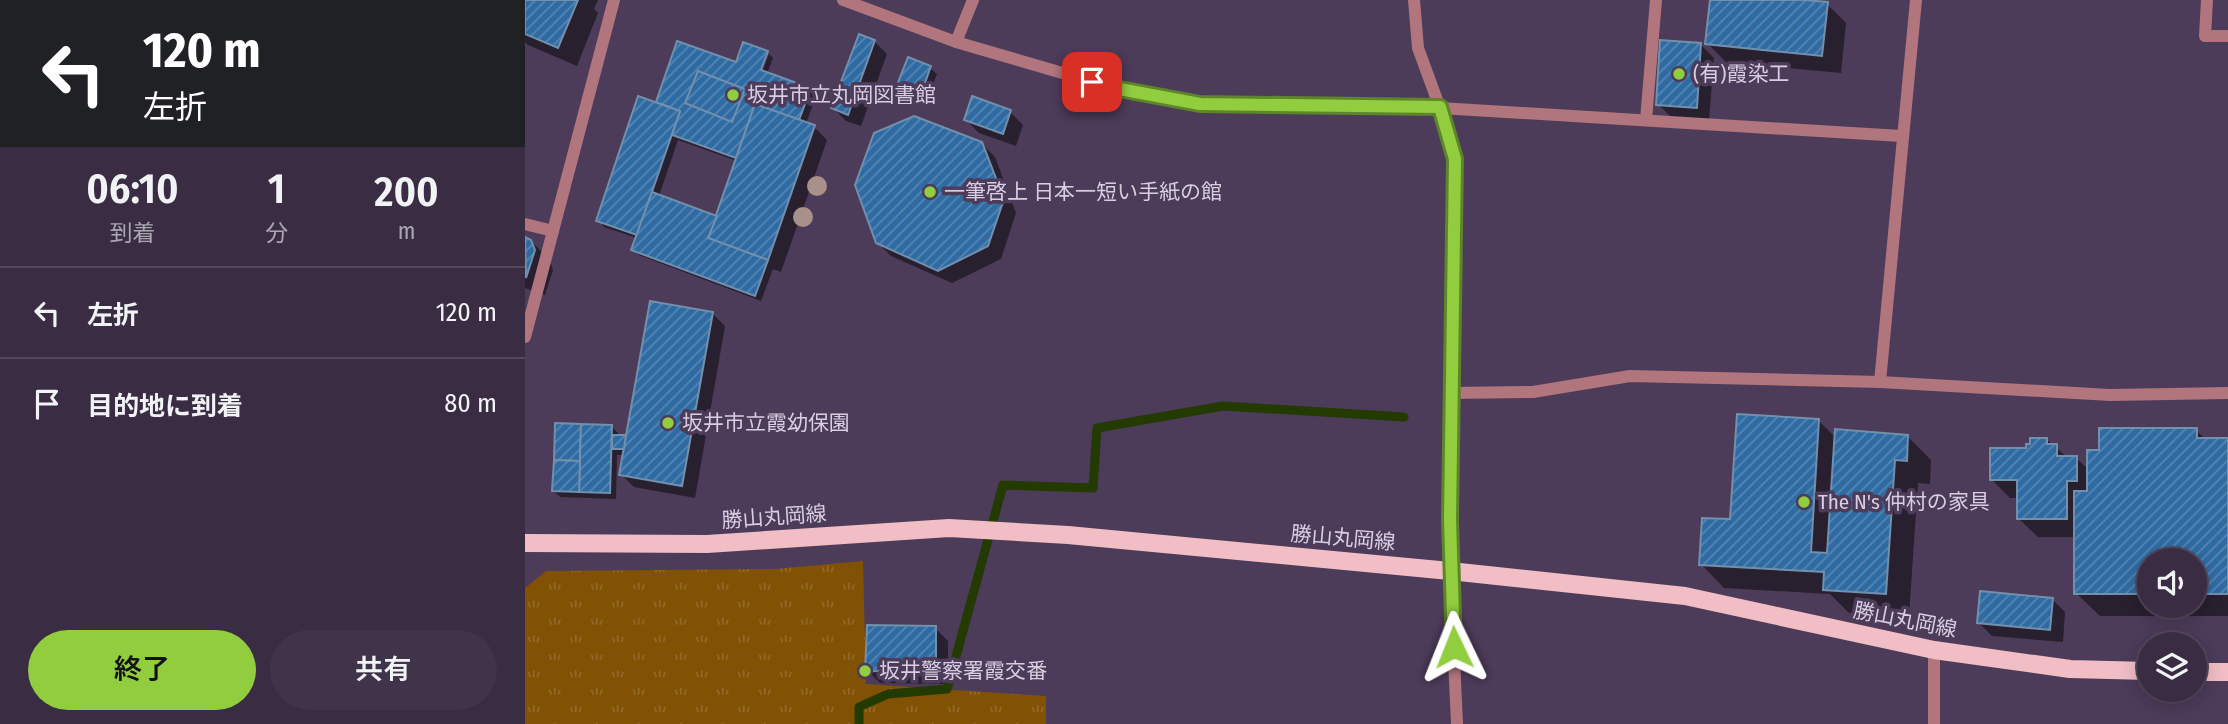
<!DOCTYPE html>
<html lang="ja">
<meta charset="utf-8">
<style>
body{margin:0;font-family:"Fira Sans Condensed","Noto Sans JP",sans-serif;background:#40344a;color:#f1f3f6;height:100vh;display:flex;flex-direction:column;font-size:26px;white-space:nowrap}
*{box-sizing:border-box;margin:0}
p{font-size:23px;color:#aba7b2}
.icon{flex:none;width:38px;height:38px;fill:none;stroke:currentColor;stroke-width:2;stroke-linecap:round;stroke-linejoin:round}
.map{position:relative;flex:1;overflow:hidden}
.side{display:flex;flex-direction:column;background:#392c43;width:525px}
.side>*{flex:none}
.top-card{background:#202124;color:#fff;overflow:hidden}
.controls{position:absolute;left:1612px;top:548px;display:grid;gap:14px}
.controls a{display:grid;place-items:center;width:70px;height:70px;border-radius:50%;background:#392c43;box-shadow:0 4px 18px #0003,0 0 0 2px #53485c;font-size:35px}
.pin{position:absolute;display:grid;place-items:center;width:60px;height:60px;color:#fff;margin:-30px;border-radius:14px;box-shadow:0 4px 10px #0006}
.me{position:absolute;width:77px;margin:-38px;rotate:358deg;stroke-linejoin:round;filter:drop-shadow(0 0 5px #0008)}
.turn{display:flex;align-items:center;gap:24px;height:147px;padding:0 28px;font-size:32px}
.turn .icon{width:91px;height:91px;stroke-width:2.5}
.turn b{display:block;font-size:49px;line-height:60px}
.eta{display:flex;justify-content:space-evenly;align-items:center;height:119px;text-align:center}
.eta b{font-size:42px;font-weight:600;line-height:49px}
.button{display:flex;gap:14px;margin-top:auto;padding:14px 28px}
.button a{flex:1;height:80px;border-radius:42px;background:#91cd3f;color:#111;font-size:28px;font-weight:600;line-height:80px;text-align:center}
.button a+a{background:#40344a;color:#f1f3f6}
ul{padding:0;list-style:none}
li{display:flex;align-items:center;gap:21px;height:91px;padding:0 28px;border-top:2px solid #53485c}
li div{flex:1}
li b{display:block;font-size:26px}
li em{font-style:normal}
main{display:flex;flex:1;min-height:0}
.map>svg:first-child{display:block}
.park{fill:url(#park-tufts)}
.shadow{fill:#0007;fill-rule:evenodd}
.lines{fill:none;stroke-linecap:round;stroke-linejoin:round}
.stream{stroke:#233a00;stroke-width:9}
.building{fill:url(#building-hatch);stroke:#728fac;stroke-width:2}
.minor{stroke:#b1757e;stroke-width:12}
.major{stroke:#f0bec4;stroke-width:18}
.tree{fill:#a8908b}
.route-casing{stroke:#5e8529;stroke-width:18}
.route{stroke:#91cd3f;stroke-width:12}
.poi-dot{fill:#91cd3f;stroke:#4c3b59;stroke-width:2.5}
.labels{text-anchor:middle;stroke-width:7;stroke-linejoin:round;paint-order:stroke}
.poi-label{font-size:21px;fill:#d8cee1;stroke:#4c3b59;text-anchor:start}
.street-label{font-size:21px;fill:#d8cee1;stroke:#4c3b59}
</style>
<main>
<section class="side">
<div class="top-card">
<div class="turn"><svg class="icon" aria-label="left" viewBox="0 0 24 24"><path d="M17 20v-9H6M10 6l-5 5 5 5"/></svg><div><b>120 m</b>左折</div></div>
</div>
<div class="eta">
<div><b>06:10</b><p>到着</p></div>
<div><b>1</b><p>分</p></div>
<div><b>200</b><p>m</p></div>
</div>
<ul>
<li><svg class="icon" aria-label="left" viewBox="0 0 24 24"><path d="M17 20v-9H6M10 6l-5 5 5 5"/></svg><div><b>左折</b></div><em>120 m</em></li>
<li><svg class="icon" aria-label="arrive" viewBox="0 0 24 24"><path d="M6 21V4h12l-3 4 3 4H6"/></svg><div><b>目的地に到着</b></div><em>80 m</em></li>
</ul>
<div class="button"><a>終了</a><a>共有</a></div>
</section>
<div class="map">
<svg width="1703" height="724" viewBox="0 0 1703 724">
<defs>
<pattern id="park-tufts" width="24" height="20" patternUnits="userSpaceOnUse" patternTransform="scale(1.75)"><rect width="24" height="20" fill="#815104"/><path d="M3 7l-1-3M5 7V3M7 7l1-3M15 17l-1-3M17 17v-4M19 17l1-3" fill="none" stroke="#926928"/></pattern>
<pattern id="building-hatch" width="6" height="6" patternUnits="userSpaceOnUse" patternTransform="scale(1.75)"><rect width="6" height="6" fill="#2f6ba3"/><path d="M-1 1l2-2M0 6l6-6M5 7l2-2" fill="none" stroke="#5686b4"/></pattern>
</defs>
<rect width="100%" height="100%" fill="#4c3b59"/>
<path class="park" d="M338,561L341,684L521,696V724H0V588L21,571L250,569Z"/>
<g class="shadow">
<path d="M0,0H73L69,9L73,13L52,66L3,45L0,42Z"/>
<path d="M1186,0H1261L1302,4L1321,23L1316,73L1201,62L1182,43Z"/>
<path d="M349,41L362,54L336,126L321,121L308,108Z"/>
<path d="M153,44L212,64L242,52L231,78L234,79L244,54L248,58L242,74L285,89L291,96L281,124L289,127L302,140L256,272L248,269L236,301L114,255L108,249L112,238L79,227L73,220L132,105ZM153,140L212,161L192,218L134,196Z"/>
<path d="M1176,45L1189,58L1184,120L1146,117L1133,104Z"/>
<path d="M405,68L412,74L402,99L380,91L374,85Z"/>
<path d="M448,98L485,112L498,125L491,146L454,133L441,120Z"/>
<path d="M457,144L470,157L491,213L476,259L427,283L366,256L353,243Z"/>
<path d="M0,239L6,241L25,260L28,270L20,295L0,288Z"/>
<path d="M187,313L200,326L170,498L109,487L96,474L99,455H92L91,499L35,497L29,491L87,427L93,433V437H103Z"/>
<path d="M1294,421L1311,438L1382,436L1406,460L1405,484L1393,483L1384,616L1324,613L1305,594L1199,588L1176,564L1206,521Z"/>
<path d="M1671,430L1681,440H1703V616H1575L1551,593V537H1513L1494,519V498H1485L1466,479L1502,450L1521,439L1543,458H1551L1564,470L1576,452ZM1624,560H1670V606H1624Z"/>
<path d="M1527,599L1540,612L1538,642L1467,636L1454,623Z"/>
<path d="M410,628L423,641V684L355,683L342,670Z"/>
</g>
<g class="lines">
<path class="stream" d="M334,724V707L363,694L422,689L478,485L568,488L572,428L698,406L879,417"/>
</g>
<g class="building">
<path d="M0,0H53L33,48L0,34Z"/>
<path d="M1185,0H1279L1303,2L1297,56L1180,44Z"/>
<path d="M334,34L350,40L323,115L306,108Z"/>
<path d="M1135,40L1176,43L1172,108L1131,105Z"/>
<path d="M152,41L211,62L218,42L243,51L236,70L286,88L274,120L230,104L211,158L147,135L155,111L131,102Z"/>
<path d="M383,57L406,66L396,94L372,85Z"/>
<path d="M173,71L220,89L207,122L160,103Z"/>
<path d="M113,96L155,111L112,235L71,221Z"/>
<path d="M447,96L486,110L478,134L439,120Z"/>
<path d="M230,104L290,125L243,260L183,238Z"/>
<path d="M389,116L457,142L479,199L463,246L413,271L351,243L330,185L349,133Z"/>
<path d="M127,192L192,216L183,238L243,260L230,296L106,250Z"/>
<path d="M0,237L6,240L10,250L1,278Z"/>
<path d="M125,301L188,312L157,486L94,475Z"/>
<path d="M1212,414L1294,419L1286,552L1302,553L1310,429L1383,435L1382,461L1370,460L1361,594L1298,590L1299,572L1174,565L1177,518L1205,519Z"/>
<path d="M30,423L56,424L55,461L29,460Z"/>
<path d="M56,424L87,425L85,493L54,492Z"/>
<path d="M1574,428H1672V438H1703V594H1670V560H1624V594H1549V491H1562V450H1574Z"/>
<path d="M87,435H101L99,449H87Z"/>
<path d="M1505,438H1522V444H1532V456H1552V481H1542V519H1492V480H1465V448H1501V444H1505Z"/>
<path d="M29,460L55,461L54,492L27,491Z"/>
<path d="M1455,591L1528,598L1525,630L1452,623Z"/>
<path d="M342,625L411,626V672L340,671Z"/>
</g>
<g class="lines">
<g class="minor">
<path d="M318,0L431,42L589,88L675,104L915,108L1376,136"/>
<path d="M889,0L893,48L915,108L930,159L925,571L932,724"/>
<path d="M1682,0L1680,36H1703"/>
<path d="M431,42L448,0"/>
<path d="M1121,120L1131,0"/>
<path d="M0,224L28,231"/>
<path d="M0,337L89,0"/>
<path d="M1355,382L1391,0"/>
<path d="M926,393L1008,392L1105,376L1355,382L1585,395L1703,393"/>
<path d="M1409,650V724"/>
</g>
<g class="major">
<path d="M0,543L182,544L424,528L543,535L925,571L1160,596L1409,650L1545,669L1624,671"/>
<path d="M1670,672H1703"/>
</g>
</g>
<g class="tree">
<circle cx="292" cy="186" r="10"/>
<circle cx="278" cy="217" r="10"/>
</g>
<g class="lines">
<g class="route-casing">
<path id="route" d="M567,82L589,88L675,104L915,107L930,159L925,520L929,647"/>
</g>
<use href="#route" class="route"/>
</g>
<g class="poi-dot">
<circle cx="1154" cy="74" r="7"/>
<circle cx="208" cy="95" r="7"/>
<circle cx="405" cy="192" r="7"/>
<circle cx="143" cy="423" r="7"/>
<circle cx="1279" cy="502" r="7"/>
<circle cx="340" cy="671" r="7"/>
</g>
<g class="labels">
<g class="poi-label">
<text x="1168" y="81">(有)霞染工</text>
<text x="222" y="102">坂井市立丸岡図書館</text>
<text x="419" y="199">一筆啓上 日本一短い手紙の館</text>
<text x="157" y="430">坂井市立霞幼保園</text>
<text x="1293" y="509">The N's 仲村の家具</text>
<text x="354" y="678">坂井警察署霞交番</text>
</g>
<g class="street-label">
<text transform="translate(249 517) rotate(-4)" y="7">勝山丸岡線</text>
<text transform="translate(818 538) rotate(5)" y="7">勝山丸岡線</text>
<text transform="translate(1380 620) rotate(11)" y="7">勝山丸岡線</text>
</g>
</g>
</svg>
<div class="controls">
<a><svg class="icon" aria-label="sound" viewBox="0 0 24 24"><path d="M4 9h4l5-4v14l-5-4H4zM17 9q2 3 0 6"/></svg></a>
<a><svg class="icon" aria-label="layers" viewBox="0 0 24 24"><path d="M12 4l9 5-9 5-9-5zM3 14l9 5 9-5"/></svg></a>
</div>
<div class="pin" style="left:567px;top:82px;background:#d93025"><svg class="icon" aria-label="arrive" viewBox="0 0 24 24"><path d="M6 21V4h12l-3 4 3 4H6"/></svg></div>
<svg class="me" style="left:929px;top:647px" viewBox="-20 -20 40 40"><path d="M0-17L14 15 0 8-14 15z" fill="#91cd3f" stroke="#fff" stroke-width="4"/></svg>
</div>
</main>
